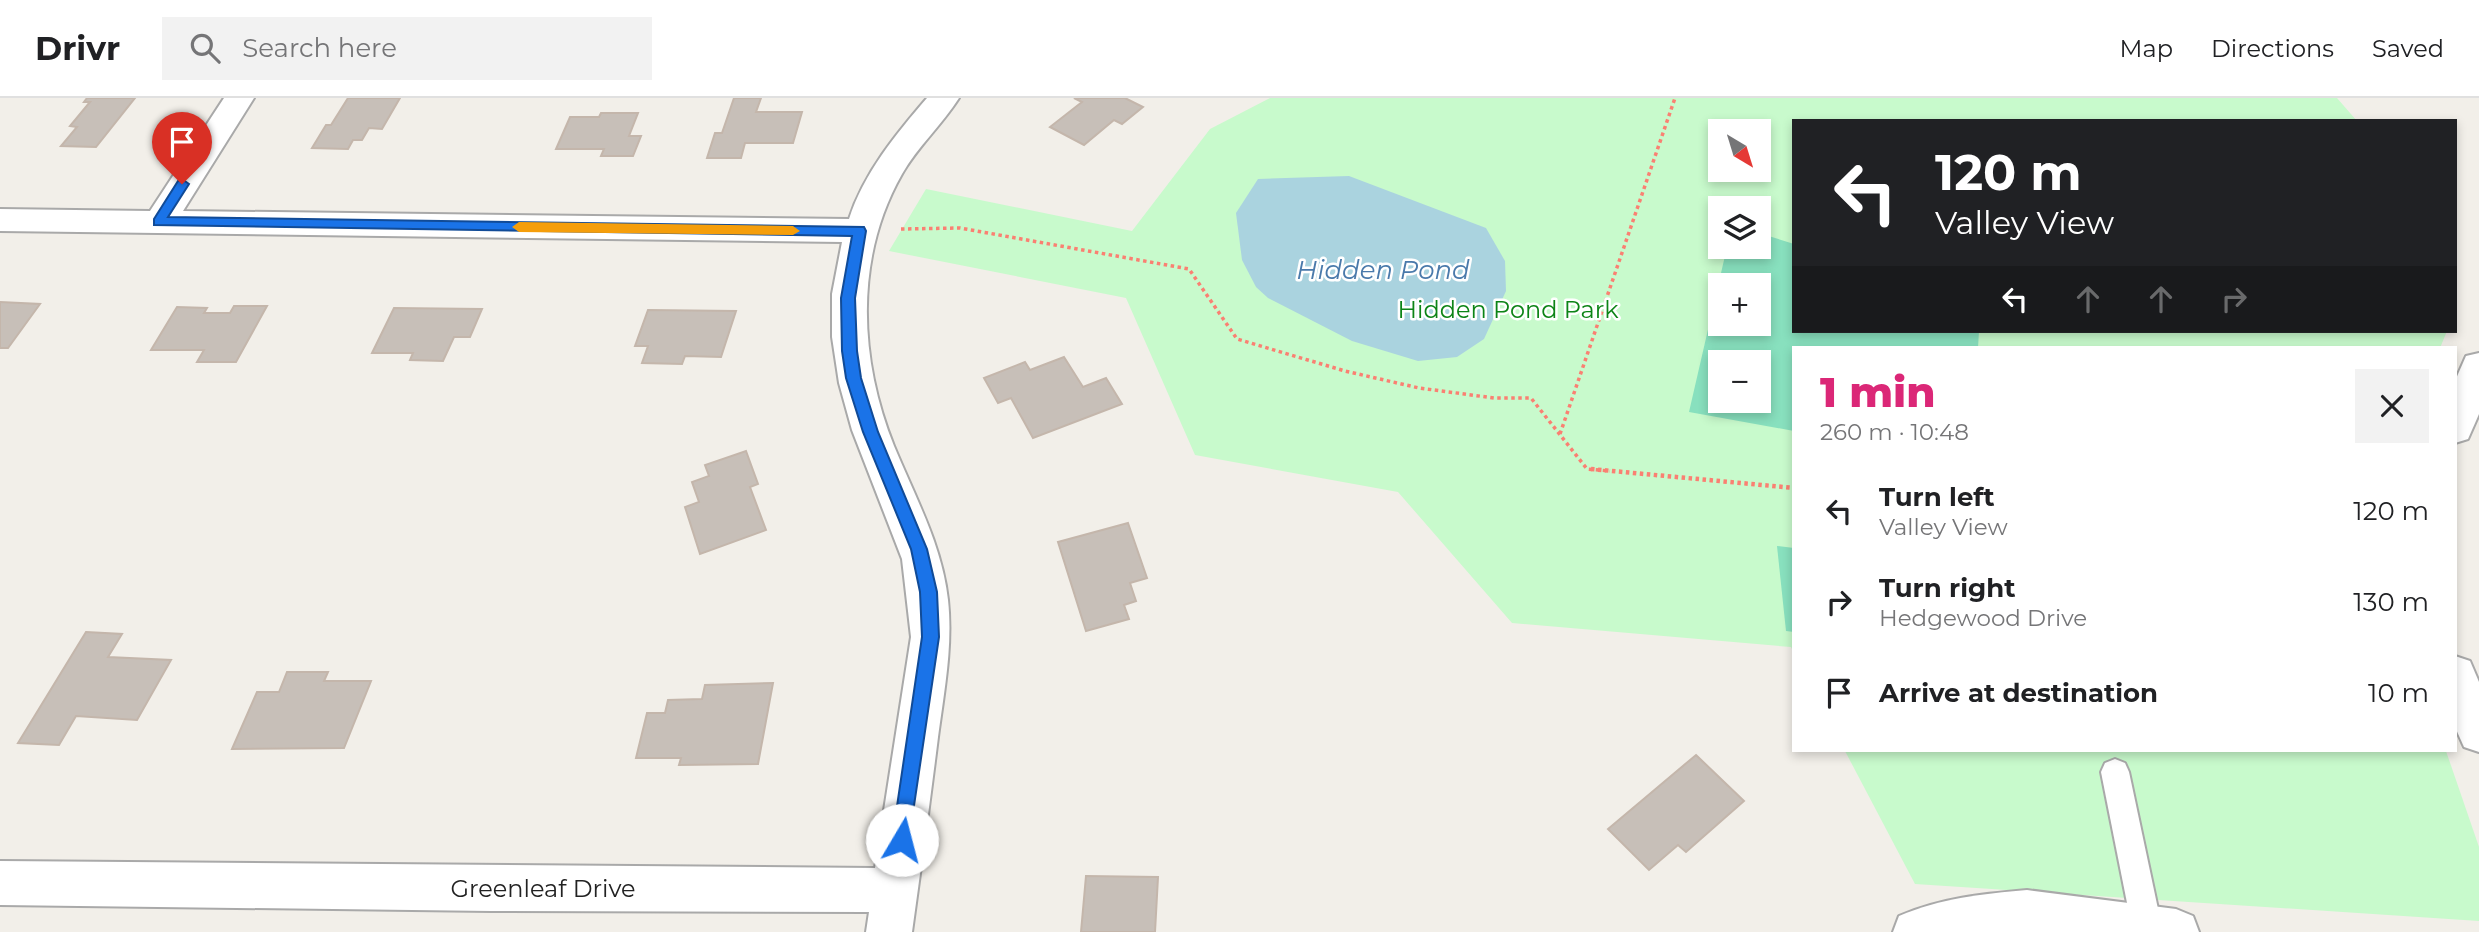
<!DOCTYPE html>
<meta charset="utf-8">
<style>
body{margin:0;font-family:Montserrat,sans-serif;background:#f2f2f2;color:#202124;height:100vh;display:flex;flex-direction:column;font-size:26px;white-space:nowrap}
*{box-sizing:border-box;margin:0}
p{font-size:23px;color:#757577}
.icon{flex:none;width:38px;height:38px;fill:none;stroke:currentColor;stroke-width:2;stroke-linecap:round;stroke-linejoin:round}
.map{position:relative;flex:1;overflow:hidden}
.side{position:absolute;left:1792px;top:248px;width:665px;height:406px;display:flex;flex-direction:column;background:#fff;border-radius:0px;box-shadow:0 4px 10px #0003}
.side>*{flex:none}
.top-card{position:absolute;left:1792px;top:21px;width:665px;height:214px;border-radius:0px;box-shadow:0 4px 10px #0003;background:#202124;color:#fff;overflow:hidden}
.needle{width:46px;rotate:142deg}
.fabs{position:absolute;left:1708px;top:21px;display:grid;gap:14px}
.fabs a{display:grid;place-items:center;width:63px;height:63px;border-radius:0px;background:#fff;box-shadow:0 4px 10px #0003;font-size:35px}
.pin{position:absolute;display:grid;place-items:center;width:60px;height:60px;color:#fff;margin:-72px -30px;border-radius:50% 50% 50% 0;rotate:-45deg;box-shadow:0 0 7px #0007}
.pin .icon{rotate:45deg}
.me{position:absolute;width:77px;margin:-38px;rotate:8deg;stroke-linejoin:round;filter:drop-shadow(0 0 5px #0008)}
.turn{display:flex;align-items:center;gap:24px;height:147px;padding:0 28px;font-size:32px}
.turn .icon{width:91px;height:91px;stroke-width:2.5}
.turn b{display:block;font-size:49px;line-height:60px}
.lanes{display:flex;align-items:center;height:66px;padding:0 28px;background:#0003;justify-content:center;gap:35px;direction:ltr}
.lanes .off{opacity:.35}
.round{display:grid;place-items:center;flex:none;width:74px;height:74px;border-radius:0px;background:#f2f2f2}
.headline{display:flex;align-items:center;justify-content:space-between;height:119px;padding:0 28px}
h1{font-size:42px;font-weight:800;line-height:52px;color:#db2777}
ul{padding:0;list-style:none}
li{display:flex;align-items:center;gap:21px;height:91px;padding:0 28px}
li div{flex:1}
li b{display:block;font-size:26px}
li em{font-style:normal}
header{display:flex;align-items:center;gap:42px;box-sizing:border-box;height:98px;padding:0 35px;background:#fff;border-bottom:2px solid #e0e0e0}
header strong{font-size:33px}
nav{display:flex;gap:38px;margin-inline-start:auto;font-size:24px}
.search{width:490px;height:63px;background:#f2f2f2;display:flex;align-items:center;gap:18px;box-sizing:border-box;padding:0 24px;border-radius:0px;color:#757577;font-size:26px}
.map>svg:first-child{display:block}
.park{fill:#c8facc;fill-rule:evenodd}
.pitch{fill:#88e0be;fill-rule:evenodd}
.water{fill:#aad3df}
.building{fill:#c7bfb8;stroke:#c4b6ab;stroke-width:2}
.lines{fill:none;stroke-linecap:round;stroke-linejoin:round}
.lane-casing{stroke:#a9a9a9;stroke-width:4}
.street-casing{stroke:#a9a9a9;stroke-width:4}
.path-far1{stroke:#fa8072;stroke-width:3.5;stroke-dasharray:3.5 3.5;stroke-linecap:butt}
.path{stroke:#fa8072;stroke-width:4.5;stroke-dasharray:3.5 3.5;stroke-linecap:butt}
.lane{fill:#fff;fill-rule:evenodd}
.street{fill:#fff;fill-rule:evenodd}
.route{fill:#1a73e8;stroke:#114b97;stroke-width:2}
.slow{fill:#f59e0b}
.labels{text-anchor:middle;stroke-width:5;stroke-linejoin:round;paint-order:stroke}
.park-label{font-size:24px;fill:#0c8416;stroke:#fff}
.street-label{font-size:24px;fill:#222;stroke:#fff}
.water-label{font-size:26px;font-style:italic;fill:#4a7aab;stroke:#fff}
</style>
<header>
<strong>Drivr</strong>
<div class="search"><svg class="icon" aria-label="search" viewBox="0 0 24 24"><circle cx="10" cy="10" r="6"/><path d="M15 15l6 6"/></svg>Search here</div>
<nav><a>Map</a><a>Directions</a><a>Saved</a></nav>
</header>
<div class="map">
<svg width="2479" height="834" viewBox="0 0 2479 834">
<rect width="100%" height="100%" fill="#f2efe9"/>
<g class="park">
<path d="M1270,0H2337L2357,23H1794V233H2447L2440,250H1794V555L1791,549L1512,525L1398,394L1195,357L1126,200L889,153L926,91L1132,133L1210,31ZM1720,33H1759V72H1720ZM1720,110H1759V149H1720ZM1720,187H1759V226H1720ZM1720,264H1759V303H1720Z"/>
<path d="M1845,653H2446L2479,749V823L1915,786Z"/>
</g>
<g class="pitch">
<path d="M1759,135L1794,146V233H1979L1978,250H1794V333L1689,314L1727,149H1759ZM1720,187H1759V226H1720ZM1720,264H1759V303H1720Z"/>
<path d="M1777,448L1794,450V534L1786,533Z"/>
</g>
<path class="water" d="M1349,78L1486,130L1505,163L1506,193L1484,241L1457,259L1418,263L1352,243L1268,200L1256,189L1242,162L1236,115L1258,81Z"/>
<g class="building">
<path d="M87,0H135L96,49L61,48L77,29L70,28L90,4H84Z"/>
<path d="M348,0H400L382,31L369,30L362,42H353L348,51L312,50L326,27H331Z"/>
<path d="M734,0H761L756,14H802L793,45H745L741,60H707L715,35H722Z"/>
<path d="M1074,0H1125L1143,9L1122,26L1114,22L1084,47L1050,29L1082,4Z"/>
<path d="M601,15H638L629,38H641L633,58H601L604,51H556L570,19H599Z"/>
<path d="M0,204L40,206L8,250H0Z"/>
<path d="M234,208H267L236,264H197L204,252H151L177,209L207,210L204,215H230Z"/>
<path d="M394,210L482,211L470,239H454L443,263L410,262L413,255H372Z"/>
<path d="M648,212L736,213L721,259L685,258L682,266L642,265L648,248H635Z"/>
<path d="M1064,259L1083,289L1106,280L1122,306L1033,340L1011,300L998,305L984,280L1025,264L1030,272Z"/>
<path d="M746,353L758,386L750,389L766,432L700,456L685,409L699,404L692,384L709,378L705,367Z"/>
<path d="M1128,425L1147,480L1130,485L1136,503L1124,507L1129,521L1086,533L1058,444Z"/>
<path d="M86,534L122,536L108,559L171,562L137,622L76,618L59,647L18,645Z"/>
<path d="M287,574H328L324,583H371L344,650L232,651L257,594H279Z"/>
<path d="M773,585L758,666L679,667L681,660H636L647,615H665L668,602L702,601L705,587Z"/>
<path d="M1696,657L1744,703L1686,754L1678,747L1649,772L1608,731Z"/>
<path d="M1086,778L1158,779L1155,834H1081Z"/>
</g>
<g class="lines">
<g class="lane-casing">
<path id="lane" d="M2115,661L2125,665L2129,674L2162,830L2160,834H2134L2132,830L2101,674L2105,665Z"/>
</g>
<g class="street-casing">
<g id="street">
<path d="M224,0H254L183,113L849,121C864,75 896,36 927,0H959C942,27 918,48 902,76C854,160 859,261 894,348C915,399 942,447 948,502C953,548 944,594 938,639C930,704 921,769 912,834H866L869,814L491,813L0,807V763L875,770L911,539L902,461L852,332L839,285L832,239V196L842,144L0,133V111L150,113Z"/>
<path d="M2479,255V316L2468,341L2455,345V283L2466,258Z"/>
<path d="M2455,558L2470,563L2479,584V654L2464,649L2455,629Z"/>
<path d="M2027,792L2176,811L2193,818L2199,834H1893L1899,818C1941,800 1982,796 2027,792Z"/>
</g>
</g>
<g class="path-far1">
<path d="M901,131L960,130L1189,171L1237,241L1345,273L1419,290L1494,300H1531L1587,371L1610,373"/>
<path d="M1560,336L1675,0"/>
</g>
<path class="path" d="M1591,371L1794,390"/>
<use href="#lane" class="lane"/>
<use href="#street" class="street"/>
</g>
<path class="route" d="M182,81L189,86L168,119L864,129L866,133L855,200L857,253L861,280L878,334L927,451L937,494L939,539L908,748L902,751L895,748L892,742L922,539L920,494L911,451L863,334L846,280L842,253L841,200L852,138L154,127V121L178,83Z"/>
<path class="slow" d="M519,124L793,128L800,133L793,137L519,134L512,129Z"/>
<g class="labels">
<g class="park-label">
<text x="1508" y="220">Hidden Pond Park</text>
</g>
<g class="street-label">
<text x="543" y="799">Greenleaf Drive</text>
</g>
<g class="water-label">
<text x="1383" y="181">Hidden Pond</text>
</g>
</g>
</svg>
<div class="fabs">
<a><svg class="needle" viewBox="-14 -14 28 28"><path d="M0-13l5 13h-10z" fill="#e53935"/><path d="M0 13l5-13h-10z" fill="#757577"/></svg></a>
<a><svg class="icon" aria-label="layers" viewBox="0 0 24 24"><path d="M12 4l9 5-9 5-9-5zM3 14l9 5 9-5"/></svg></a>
<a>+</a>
<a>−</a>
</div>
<div class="pin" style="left:182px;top:86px;background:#d93025"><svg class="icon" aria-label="arrive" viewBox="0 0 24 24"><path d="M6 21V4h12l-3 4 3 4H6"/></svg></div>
<svg class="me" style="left:902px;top:742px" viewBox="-20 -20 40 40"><circle r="19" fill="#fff"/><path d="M0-13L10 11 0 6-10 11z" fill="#1a73e8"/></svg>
<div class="top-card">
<div class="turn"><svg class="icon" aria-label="left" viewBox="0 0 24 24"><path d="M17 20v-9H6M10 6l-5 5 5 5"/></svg><div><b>120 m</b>Valley View</div></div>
<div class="lanes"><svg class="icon" aria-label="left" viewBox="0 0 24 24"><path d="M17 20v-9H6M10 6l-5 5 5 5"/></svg><svg class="icon off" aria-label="ahead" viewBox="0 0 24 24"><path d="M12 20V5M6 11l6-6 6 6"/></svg><svg class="icon off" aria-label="ahead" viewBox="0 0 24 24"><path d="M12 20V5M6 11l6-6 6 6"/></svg><svg class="icon off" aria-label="right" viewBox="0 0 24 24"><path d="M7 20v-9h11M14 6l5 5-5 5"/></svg></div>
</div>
<section class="side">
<div class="headline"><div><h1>1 min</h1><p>260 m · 10:48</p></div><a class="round"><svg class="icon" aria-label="close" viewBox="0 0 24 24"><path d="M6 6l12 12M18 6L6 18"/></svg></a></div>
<ul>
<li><svg class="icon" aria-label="left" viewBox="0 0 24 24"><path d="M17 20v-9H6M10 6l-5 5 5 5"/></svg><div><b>Turn left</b><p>Valley View</p></div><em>120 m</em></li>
<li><svg class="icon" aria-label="right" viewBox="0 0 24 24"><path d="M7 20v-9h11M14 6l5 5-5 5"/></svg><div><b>Turn right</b><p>Hedgewood Drive</p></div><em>130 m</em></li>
<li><svg class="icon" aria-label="arrive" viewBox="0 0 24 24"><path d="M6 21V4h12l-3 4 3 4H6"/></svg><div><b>Arrive at destination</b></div><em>10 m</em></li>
</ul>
</section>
</div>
